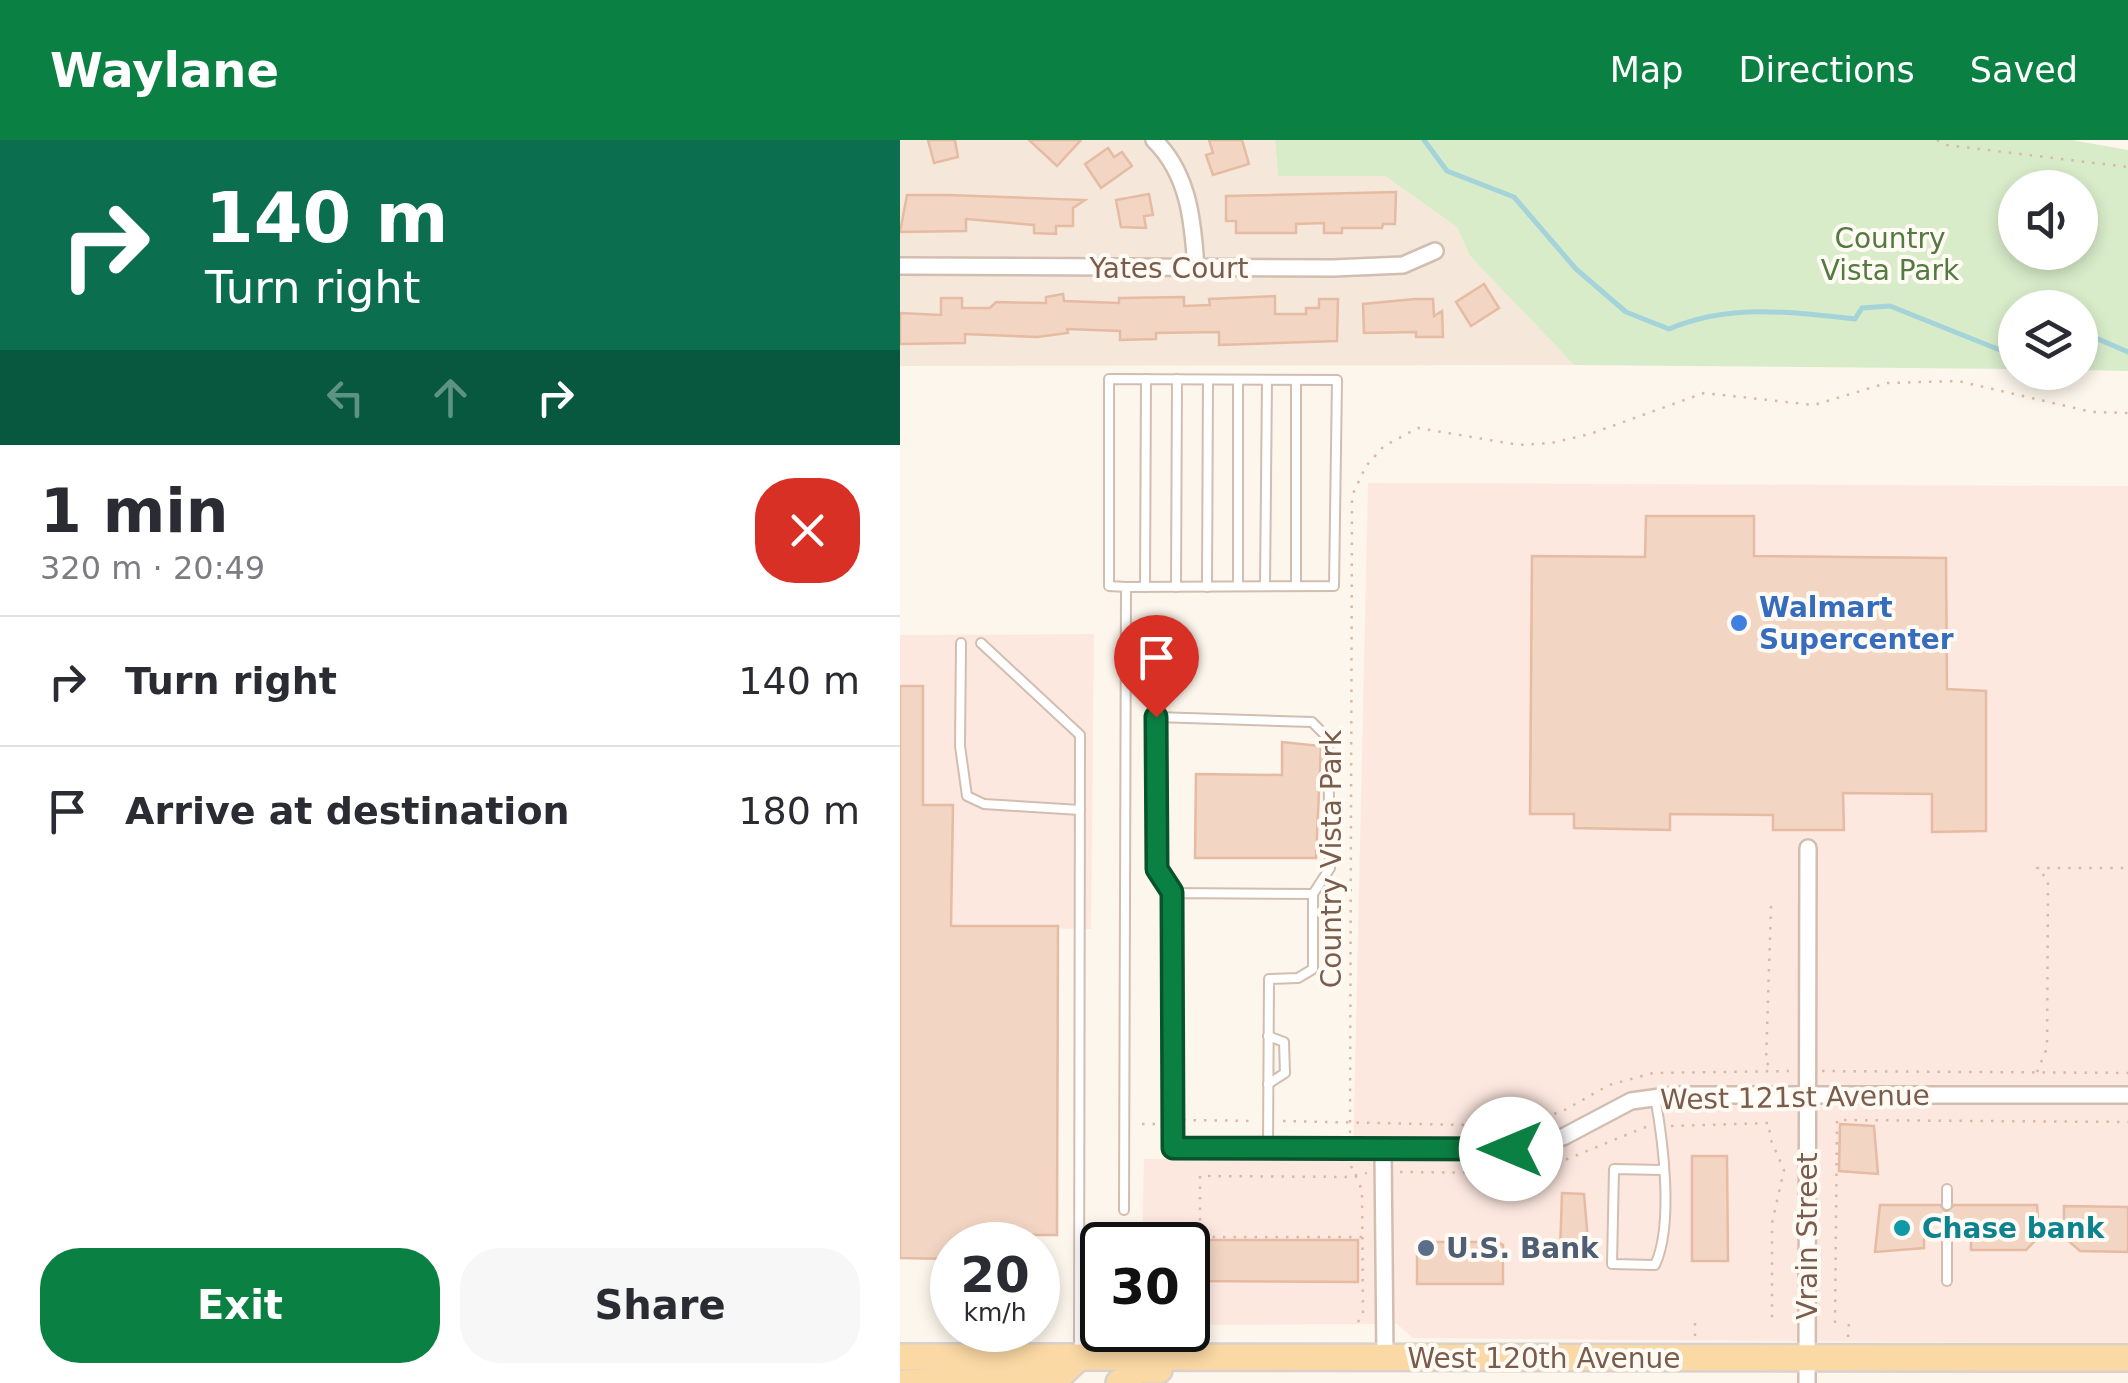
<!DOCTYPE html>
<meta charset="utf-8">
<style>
body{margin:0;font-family:"DejaVu Sans",sans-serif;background:#f7f7f7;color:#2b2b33;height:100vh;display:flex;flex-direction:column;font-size:38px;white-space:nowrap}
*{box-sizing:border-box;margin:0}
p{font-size:32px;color:#7c7c81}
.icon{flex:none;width:55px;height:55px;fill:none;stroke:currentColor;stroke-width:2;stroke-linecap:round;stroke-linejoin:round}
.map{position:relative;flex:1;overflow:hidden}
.details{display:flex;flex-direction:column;background:#fff;width:900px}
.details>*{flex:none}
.hud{background:#0b6e4f;color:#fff;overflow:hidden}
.tools{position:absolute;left:1098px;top:30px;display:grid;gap:20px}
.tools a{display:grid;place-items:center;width:100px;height:100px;border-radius:50%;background:#fff;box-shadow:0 5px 15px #0003;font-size:50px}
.speed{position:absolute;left:30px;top:1082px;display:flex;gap:20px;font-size:50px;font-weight:700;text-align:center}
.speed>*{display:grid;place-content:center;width:130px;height:130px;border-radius:50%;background:#fff;box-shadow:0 5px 15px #0003;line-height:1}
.speed small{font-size:25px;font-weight:400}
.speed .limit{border:5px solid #111;border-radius:15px;background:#fff;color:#111}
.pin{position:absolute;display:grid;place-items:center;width:85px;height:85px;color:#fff;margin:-102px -42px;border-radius:50% 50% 50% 0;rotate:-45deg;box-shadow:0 0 10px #0007}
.pin .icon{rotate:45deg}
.me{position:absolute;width:110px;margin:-55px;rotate:270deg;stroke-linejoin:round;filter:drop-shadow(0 0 8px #0008)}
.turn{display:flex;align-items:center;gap:35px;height:210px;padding:0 40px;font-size:45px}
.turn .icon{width:130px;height:130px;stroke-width:2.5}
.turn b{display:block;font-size:70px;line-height:85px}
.lanes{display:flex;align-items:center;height:95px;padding:0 40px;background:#0003;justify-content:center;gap:50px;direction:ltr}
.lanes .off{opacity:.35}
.round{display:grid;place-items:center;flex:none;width:105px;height:105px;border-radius:40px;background:#f7f7f7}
.overview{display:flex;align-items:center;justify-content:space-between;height:170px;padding:0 40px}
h1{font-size:60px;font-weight:700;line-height:75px}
.button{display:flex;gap:20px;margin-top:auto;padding:20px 40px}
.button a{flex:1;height:115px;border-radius:40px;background:#0b8043;color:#fff;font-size:40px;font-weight:700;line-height:115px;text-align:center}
.button a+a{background:#f7f7f7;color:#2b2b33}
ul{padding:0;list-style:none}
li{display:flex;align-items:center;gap:30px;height:130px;padding:0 40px;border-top:2px solid #e1e1e2}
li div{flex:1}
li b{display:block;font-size:38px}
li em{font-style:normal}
header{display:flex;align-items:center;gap:60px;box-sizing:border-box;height:140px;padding:0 50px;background:#0b8043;color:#fff}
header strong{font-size:48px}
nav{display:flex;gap:55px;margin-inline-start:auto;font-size:35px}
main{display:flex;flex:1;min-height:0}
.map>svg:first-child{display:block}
.residential{fill:#f5e8da}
.commercial{fill:#fde8e0}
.green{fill:#d8ecc9;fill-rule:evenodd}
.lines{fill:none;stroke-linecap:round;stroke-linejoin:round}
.stream{stroke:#a5d3da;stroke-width:5}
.building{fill:#f3d5c3;stroke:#e6bba3;stroke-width:2.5}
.service-casing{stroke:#d1beb0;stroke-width:12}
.minor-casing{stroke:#d1beb0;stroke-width:20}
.primary-casing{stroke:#dad1cd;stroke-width:30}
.path{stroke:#d9b8a5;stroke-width:2.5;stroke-dasharray:2.5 8;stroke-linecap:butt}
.service{stroke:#fff;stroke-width:8}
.minor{stroke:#fff;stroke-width:15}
.primary{stroke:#fbd9a5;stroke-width:25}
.route-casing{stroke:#07532c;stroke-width:25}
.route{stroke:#0b8043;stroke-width:18}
.shop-dot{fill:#3f7fe0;stroke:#fffaf3;stroke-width:4}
.culture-dot{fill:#0f9aa8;stroke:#fffaf3;stroke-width:4}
.service-dot{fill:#5c6f8a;stroke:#fffaf3;stroke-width:4}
.labels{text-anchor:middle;stroke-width:8;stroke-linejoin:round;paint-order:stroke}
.park-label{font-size:28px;fill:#537a41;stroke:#fffaf3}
.street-label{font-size:28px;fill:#7a5c4d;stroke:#fffaf3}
.shop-label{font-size:28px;font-weight:bold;fill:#366cbe;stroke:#fffaf3;text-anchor:start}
.culture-label{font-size:28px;font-weight:bold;fill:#0d838f;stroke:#fffaf3;text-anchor:start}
.service-label{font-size:28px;font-weight:bold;fill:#4e5e75;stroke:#fffaf3;text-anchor:start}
</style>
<header>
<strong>Waylane</strong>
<nav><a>Map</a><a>Directions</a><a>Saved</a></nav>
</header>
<main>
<section class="details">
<div class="hud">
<div class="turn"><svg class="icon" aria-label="right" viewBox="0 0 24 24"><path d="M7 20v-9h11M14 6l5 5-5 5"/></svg><div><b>140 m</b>Turn right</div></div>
<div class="lanes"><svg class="icon off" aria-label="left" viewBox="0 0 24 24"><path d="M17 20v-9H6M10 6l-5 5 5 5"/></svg><svg class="icon off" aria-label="ahead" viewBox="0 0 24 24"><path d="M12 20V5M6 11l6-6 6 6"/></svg><svg class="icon" aria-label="right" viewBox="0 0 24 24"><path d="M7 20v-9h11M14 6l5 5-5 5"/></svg></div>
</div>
<div class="overview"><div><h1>1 min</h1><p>320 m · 20:49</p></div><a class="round" style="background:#d93025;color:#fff"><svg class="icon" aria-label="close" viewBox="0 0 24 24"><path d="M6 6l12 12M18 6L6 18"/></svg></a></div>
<ul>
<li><svg class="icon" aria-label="right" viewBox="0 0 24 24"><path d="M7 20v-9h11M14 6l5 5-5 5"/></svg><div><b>Turn right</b></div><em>140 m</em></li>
<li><svg class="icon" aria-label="arrive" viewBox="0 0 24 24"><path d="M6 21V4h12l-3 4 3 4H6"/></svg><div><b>Arrive at destination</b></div><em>180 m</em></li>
</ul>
<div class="button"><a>Exit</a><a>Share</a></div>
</section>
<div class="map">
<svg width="1228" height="1243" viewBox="0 0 1228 1243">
<rect width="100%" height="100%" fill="#fdf6ec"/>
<path class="residential" d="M0,0H375L378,36H485L557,87L570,116L674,225L0,226Z"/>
<g class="commercial">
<path d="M468,343L1228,346V1204L513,1198L497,1184L288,1185V1105H242L244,1019L453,1020Z"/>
<path d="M194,494L191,789L0,786V495Z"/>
</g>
<path class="green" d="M375,0H1171L1228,10V231L1180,230V168H1115V229L674,225L570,116L557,87L485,36H378ZM1115,48H1180V112H1115Z"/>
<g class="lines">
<g class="stream">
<path d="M524,0L547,31L614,57L676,129L726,172L769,189C829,163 892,172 955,179L962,168L990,166L1115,216"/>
<path d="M1180,199L1189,195L1228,212"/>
</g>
</g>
<g class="building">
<path d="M28,0H55L58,17L34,23Z"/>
<path d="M129,0H181L157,26Z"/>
<path d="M309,0H342L349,24L313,35L306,15L313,13Z"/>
<path d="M208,8L214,17L222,12L232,26L201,48L185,24Z"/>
<path d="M496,52L495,84H483L482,88H442V93H424V83L396,84V93H336V81H326V56Z"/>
<path d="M249,54L253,75L244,76L246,88L221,87L216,60Z"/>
<path d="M7,55H48L185,60L173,68V86H156V94L134,93V85L66,79V91L0,92Z"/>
<path d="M584,144L599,168L571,186L556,162Z"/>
<path d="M163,154L164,161L219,163V158L284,157V166L310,165L309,159L375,156V174H406V168H419V159H438L437,201L319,205V192L256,193V199L220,200V191L167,189L168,193L137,197L65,194V203L0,204V173L41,175V158H62V168H90L96,162L146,163V157Z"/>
<path d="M515,159H533L534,176L542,171L543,197H516V192L464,193L463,164Z"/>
<path d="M746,376H854V416L1046,418L1047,549L1086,551V691L1032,692V654L943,653L944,690H873V675L770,674V690L674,688V674H630L632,416L745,417Z"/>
<path d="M0,546H23V665H53L51,786H158L157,1095H86V1105H52V1119L0,1118Z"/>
<path d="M382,602L421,606L416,718H295L296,634L382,635Z"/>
<path d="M940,984L974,986L978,1034L939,1031Z"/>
<path d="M792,1016H827L828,1121H792Z"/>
<path d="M662,1053L684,1054L689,1113L660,1112Z"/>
<path d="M980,1065H1040L1046,1072L1054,1065H1137L1139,1097L1126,1110H1071V1082H1054L1046,1075L1040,1082L1024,1081V1108L975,1112Z"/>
<path d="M1164,1066L1228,1067V1112L1180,1111L1164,1097Z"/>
<path d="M288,1100H458V1142L288,1141Z"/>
<path d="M517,1102H598L603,1105V1144H517Z"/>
</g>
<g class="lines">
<g class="service-casing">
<g id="service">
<path d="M338,240V446"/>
<path d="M365,446L367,240"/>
<path d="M396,446V240"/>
<path d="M245,447L246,239"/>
<path d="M276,447L277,239"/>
<path d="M307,447L308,240"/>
<path d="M61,503L60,606L67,656L84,664L180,670"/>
<path d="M81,503L180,595L179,1210"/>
<path d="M272,753L257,729L256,577L412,582L428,598L430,728L413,754"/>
<path d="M368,896L384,902L385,933L368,944"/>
<path d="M755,957C763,1000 774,1085 755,1125L712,1124L714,1029L762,1030"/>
<path d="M273,1008L272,753L413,754V829L398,838L369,839L368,1007"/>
<path d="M1047,1049V1065"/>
<path d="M224,1070L226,447L209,446V239L437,240L434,446L226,447"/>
<path d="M1047,1082V1141"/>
</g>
</g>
<g class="minor-casing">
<g id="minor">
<path d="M254,0C289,34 293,82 296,128"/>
<path d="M0,126L433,128L503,125L535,111"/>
<path d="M273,1008H630L663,997L731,961L775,955H1228"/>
<path d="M483,1010L485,1218"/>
<path d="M907,1243L908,708"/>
</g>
</g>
<g class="primary-casing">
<g id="primary">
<path d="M0,1217L1228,1218"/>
<path d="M2,1243L158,1237L178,1218"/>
<path d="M219,1243L239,1230H259"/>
</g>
</g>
<g class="path">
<path d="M1037,0L1046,5L1228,27"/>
<path d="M871,766L866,922L873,930"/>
<path d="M922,931L1228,933"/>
<path d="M1137,932L1147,908L1148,740L1137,728H1228"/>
<path d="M283,980L355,981"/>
<path d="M383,981L614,986L663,971L709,945L753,933L889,931"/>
<path d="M242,984H260"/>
<path d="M771,986L869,983L870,998L884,1030L872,1083V1183"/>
<path d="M450,993L452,356L466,326L484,306L518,288L619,305L651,303L690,294L804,253L914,265L987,243L1058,241L1192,272L1228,273"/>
<path d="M451,1026L462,1050L463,1175L457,1183"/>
<path d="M500,1032L615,1033L648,1027L748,986"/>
<path d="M462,1097H300V1036L447,1037L467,1033"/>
<path d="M795,1183V1196"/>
<path d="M935,1183L937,980L1228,982"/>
<path d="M948,1197L949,1183"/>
</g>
<use href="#service" class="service"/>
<use href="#minor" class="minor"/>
<use href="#primary" class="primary"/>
</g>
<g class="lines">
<g class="route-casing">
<path id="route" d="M256,577L257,729L272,752L273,1008L611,1009"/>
</g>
<use href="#route" class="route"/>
</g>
<circle class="shop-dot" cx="839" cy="483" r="10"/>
<circle class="culture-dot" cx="1002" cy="1088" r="10"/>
<circle class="service-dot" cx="526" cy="1108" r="10"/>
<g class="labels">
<g class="park-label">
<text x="990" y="108">Country<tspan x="990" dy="32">Vista Park</tspan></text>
</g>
<g class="street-label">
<text x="269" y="138">Yates Court</text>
<text transform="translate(431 719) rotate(-90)" y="10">Country Vista Park</text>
<text transform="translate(895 957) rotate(-1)" y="10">West 121st Avenue</text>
<text transform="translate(907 1096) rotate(-90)" y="10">Vrain Street</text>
<text x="644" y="1228">West 120th Avenue</text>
</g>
<g class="shop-label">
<text x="859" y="477">Walmart<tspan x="859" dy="32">Supercenter</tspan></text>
</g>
<g class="culture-label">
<text x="1022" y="1098">Chase bank</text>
</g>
<g class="service-label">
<text x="546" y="1118">U.S. Bank</text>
</g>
</g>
</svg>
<div class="tools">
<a><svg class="icon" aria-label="sound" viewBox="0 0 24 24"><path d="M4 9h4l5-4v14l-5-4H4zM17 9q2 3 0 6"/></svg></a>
<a><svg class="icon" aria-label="layers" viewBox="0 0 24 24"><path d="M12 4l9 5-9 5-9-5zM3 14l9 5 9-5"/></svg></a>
</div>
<div class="speed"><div>20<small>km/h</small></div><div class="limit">30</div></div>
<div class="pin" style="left:256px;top:577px;background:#d93025"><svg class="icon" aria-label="arrive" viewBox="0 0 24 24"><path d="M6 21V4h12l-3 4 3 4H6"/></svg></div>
<svg class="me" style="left:611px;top:1009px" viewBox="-20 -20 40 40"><circle r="19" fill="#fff"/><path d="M0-13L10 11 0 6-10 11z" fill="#0b8043"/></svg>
</div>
</main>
